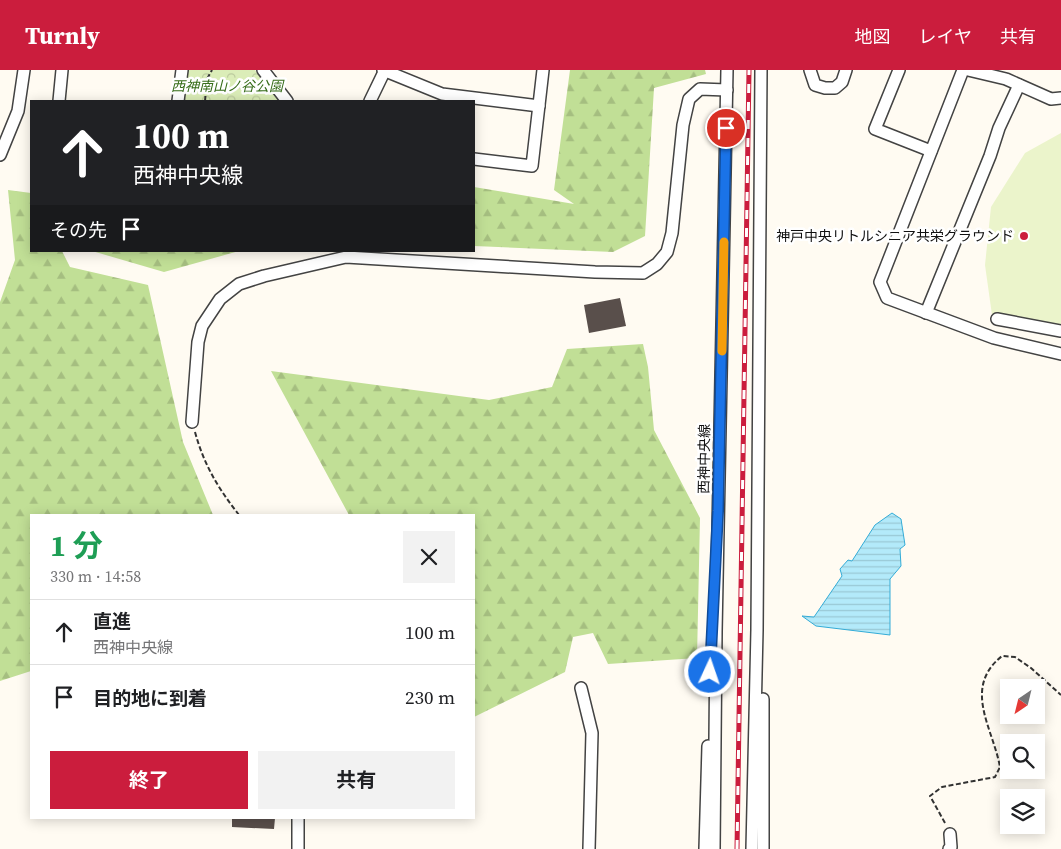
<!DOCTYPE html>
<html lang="ja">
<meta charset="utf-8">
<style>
body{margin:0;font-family:"Source Serif 4","Noto Sans JP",serif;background:#f2f2f2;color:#202124;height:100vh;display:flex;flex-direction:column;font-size:19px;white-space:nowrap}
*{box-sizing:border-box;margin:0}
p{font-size:16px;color:#757577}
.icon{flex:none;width:28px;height:28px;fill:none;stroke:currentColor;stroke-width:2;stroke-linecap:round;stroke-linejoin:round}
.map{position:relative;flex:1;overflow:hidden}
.sheet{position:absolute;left:30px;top:444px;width:445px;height:305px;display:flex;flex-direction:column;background:#fff;border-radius:0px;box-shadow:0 2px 12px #0003}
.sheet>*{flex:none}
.top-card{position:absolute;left:30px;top:30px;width:445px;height:152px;border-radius:0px;box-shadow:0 2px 12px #0003;background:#202124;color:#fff;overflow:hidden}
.needle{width:32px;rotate:215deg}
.fabs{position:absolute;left:1000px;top:609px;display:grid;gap:10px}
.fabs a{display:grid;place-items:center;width:45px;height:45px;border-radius:0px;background:#fff;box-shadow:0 2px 12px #0003;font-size:25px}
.pin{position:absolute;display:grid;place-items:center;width:42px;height:42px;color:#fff;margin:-21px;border:2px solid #fff;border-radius:50%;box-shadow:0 1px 5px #0007}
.me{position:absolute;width:55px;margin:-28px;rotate:3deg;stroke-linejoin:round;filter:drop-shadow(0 0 4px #0008)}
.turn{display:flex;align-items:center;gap:18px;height:105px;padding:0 20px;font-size:22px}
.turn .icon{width:65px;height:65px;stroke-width:2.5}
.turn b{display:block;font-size:35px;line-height:42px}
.then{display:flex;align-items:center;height:48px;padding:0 20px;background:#0003;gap:10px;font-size:19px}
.round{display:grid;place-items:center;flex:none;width:52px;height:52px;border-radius:0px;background:#f2f2f2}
.headline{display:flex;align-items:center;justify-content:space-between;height:85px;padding:0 20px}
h1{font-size:30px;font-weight:700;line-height:38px;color:#1e9e55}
.action{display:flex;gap:10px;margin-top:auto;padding:10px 20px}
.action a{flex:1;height:58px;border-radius:0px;background:#cb1d3d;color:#fff;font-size:20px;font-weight:700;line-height:58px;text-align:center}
.action a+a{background:#f2f2f2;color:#202124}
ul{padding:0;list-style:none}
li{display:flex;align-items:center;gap:15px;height:65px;padding:0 20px;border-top:1px solid #e0e0e0}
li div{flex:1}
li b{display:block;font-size:19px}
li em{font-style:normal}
header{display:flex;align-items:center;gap:30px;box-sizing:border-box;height:70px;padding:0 25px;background:#cb1d3d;color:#fff}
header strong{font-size:24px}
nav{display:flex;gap:28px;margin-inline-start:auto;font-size:18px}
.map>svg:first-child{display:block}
.forest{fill:url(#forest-firs)}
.park{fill:url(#park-crowns)}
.pitch{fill:#ebf4cb}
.water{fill:url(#water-rules);stroke:#34acd7}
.building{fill:#594f4b}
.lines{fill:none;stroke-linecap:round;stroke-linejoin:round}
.minor-casing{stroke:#434343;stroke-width:14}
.path{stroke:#323232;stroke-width:2;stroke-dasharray:5 2.5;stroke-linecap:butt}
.minor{stroke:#fff;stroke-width:11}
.rail-casing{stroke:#cb1d3d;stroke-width:5}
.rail{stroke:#fff;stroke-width:3;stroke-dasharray:9;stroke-linecap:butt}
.route-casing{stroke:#114b97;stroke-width:12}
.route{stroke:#1a73e8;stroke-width:9}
.slow{stroke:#f59e0b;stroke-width:9}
.poi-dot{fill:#cb1d3d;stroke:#fff;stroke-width:2}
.labels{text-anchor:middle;stroke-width:5;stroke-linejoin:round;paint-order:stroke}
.park-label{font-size:14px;font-style:italic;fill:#376d1a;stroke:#fff}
.poi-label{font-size:14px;fill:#101010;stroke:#fff;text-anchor:end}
.street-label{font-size:14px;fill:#101010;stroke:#fff}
</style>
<header>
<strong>Turnly</strong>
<nav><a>地図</a><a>レイヤ</a><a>共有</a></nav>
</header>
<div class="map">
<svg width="1061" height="779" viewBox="0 0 1061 779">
<defs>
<pattern id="forest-firs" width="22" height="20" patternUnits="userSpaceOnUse" patternTransform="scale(1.25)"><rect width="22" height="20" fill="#c1df96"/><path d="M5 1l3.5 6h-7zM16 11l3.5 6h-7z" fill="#a5be80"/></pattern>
<pattern id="park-crowns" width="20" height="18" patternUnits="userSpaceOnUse" patternTransform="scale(1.25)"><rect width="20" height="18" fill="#dbedb8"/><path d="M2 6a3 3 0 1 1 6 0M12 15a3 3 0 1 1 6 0" fill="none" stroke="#bbca9d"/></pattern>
<pattern id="water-rules" width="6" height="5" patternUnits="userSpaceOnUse" patternTransform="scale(1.25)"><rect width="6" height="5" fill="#b3eafa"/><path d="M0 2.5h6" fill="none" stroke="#99c8d5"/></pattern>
</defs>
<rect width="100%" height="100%" fill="#fffbf2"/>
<g class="forest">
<path d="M570,0H705L706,4L654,18L645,166L613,182L474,176V117L574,134L554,120Z"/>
<path d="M8,120L31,123V181H62L70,197L148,215L183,372L213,445H31V601L0,611V232L15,190Z"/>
<path d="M92,181H239L164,202Z"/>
<path d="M643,274L648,297L654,360L700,448L697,588L608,594L593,563L573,567L565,602L474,647V445H349L271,301L489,330L552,317L567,279Z"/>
</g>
<path class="park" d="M188,0H255L280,31H184Z"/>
<path class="pitch" d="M1061,63V257L992,245L985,195L991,137L1025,83Z"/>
<path class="water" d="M892,443L901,449L905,475L900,479L901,496L890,509V565L816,556L802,546L814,547L842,506L840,499L848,490L852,491L875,455Z"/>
<g class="building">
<path d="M620,228L626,256L589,263L584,235Z"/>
<path d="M232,748H275L274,759L232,757Z"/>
</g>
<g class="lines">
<g class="minor-casing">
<g id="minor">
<path d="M263,0L287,31"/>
<path d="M383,0L442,24L539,36"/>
<path d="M810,0L815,15L825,18H835L842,12L846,0"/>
<path d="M899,0L875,59L931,81"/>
<path d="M963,0L880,212L887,228L994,268L1061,284"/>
<path d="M968,0L1006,9L1051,29L1061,28"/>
<path d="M59,31L62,0"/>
<path d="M178,31L182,0"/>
<path d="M370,31L385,0"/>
<path d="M0,85L18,41L24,0"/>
<path d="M474,89L532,96L543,0"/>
<path d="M926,243L990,86L999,58L1019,15"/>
<path d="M997,249L1061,261"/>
<path d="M192,352L198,272L202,256L220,229L239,214L264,206L346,187L595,202L643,203L657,194L667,182L672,163L683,55L689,29L700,19L727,20"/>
<path d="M581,618L592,663L589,779"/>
<path d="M763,629V779"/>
<path d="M298,779V748"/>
<path d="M705,779L708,676"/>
<path d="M714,779L716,562L727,0"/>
<path d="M752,779L757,560L761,0"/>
<path d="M949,779L951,777L950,764"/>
</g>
</g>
<g class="path">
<path d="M205,31L207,9L212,0"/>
<path d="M195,362C204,395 218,418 239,445"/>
<path d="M945,753L930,726L942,717L995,707L1000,697C993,658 962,618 1002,586L1015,587L1031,598L1061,625"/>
</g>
<use href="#minor" class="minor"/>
<g class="rail-casing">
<path id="rail" d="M737,779L749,0"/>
</g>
<use href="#rail" class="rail"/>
</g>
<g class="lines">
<g class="route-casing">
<path id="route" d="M710,602L718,441L726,58"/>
</g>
<use href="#route" class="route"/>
<path class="slow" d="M722,281L724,172"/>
</g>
<circle class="poi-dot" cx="1024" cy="166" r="5"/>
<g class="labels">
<g class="park-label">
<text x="227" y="21">西神南山ノ谷公園</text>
</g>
<g class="poi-label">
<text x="1014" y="171">神戸中央リトルシニア共栄グラウンド</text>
</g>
<g class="street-label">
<text transform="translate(704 389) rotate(-89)" y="5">西神中央線</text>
</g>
</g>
</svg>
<div class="fabs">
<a><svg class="needle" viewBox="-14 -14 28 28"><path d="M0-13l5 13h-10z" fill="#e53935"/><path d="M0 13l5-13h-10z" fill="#757577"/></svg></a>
<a><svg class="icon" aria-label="search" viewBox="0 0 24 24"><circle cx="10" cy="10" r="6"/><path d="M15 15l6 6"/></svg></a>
<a><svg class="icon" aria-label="layers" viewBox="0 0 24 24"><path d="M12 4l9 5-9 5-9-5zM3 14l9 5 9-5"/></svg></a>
</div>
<div class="pin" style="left:726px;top:58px;background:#d93025"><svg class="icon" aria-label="arrive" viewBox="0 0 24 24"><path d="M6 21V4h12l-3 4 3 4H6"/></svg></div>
<svg class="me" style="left:710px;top:602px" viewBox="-20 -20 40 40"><circle r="17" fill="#1a73e8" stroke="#fff" stroke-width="3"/><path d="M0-11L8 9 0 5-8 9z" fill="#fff"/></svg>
<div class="top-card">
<div class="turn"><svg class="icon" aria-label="ahead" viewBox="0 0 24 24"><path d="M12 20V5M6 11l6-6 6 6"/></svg><div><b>100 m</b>西神中央線</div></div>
<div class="then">その先<svg class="icon" aria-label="arrive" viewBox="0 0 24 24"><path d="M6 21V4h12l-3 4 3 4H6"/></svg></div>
</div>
<section class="sheet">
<div class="headline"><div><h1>1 分</h1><p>330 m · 14:58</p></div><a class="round"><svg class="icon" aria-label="close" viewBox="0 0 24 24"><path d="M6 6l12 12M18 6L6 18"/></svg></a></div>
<ul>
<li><svg class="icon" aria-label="ahead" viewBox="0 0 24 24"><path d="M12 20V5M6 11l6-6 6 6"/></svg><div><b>直進</b><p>西神中央線</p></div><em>100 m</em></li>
<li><svg class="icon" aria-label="arrive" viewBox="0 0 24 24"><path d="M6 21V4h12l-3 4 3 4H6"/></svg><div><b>目的地に到着</b></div><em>230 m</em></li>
</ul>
<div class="action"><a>終了</a><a>共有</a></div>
</section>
</div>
